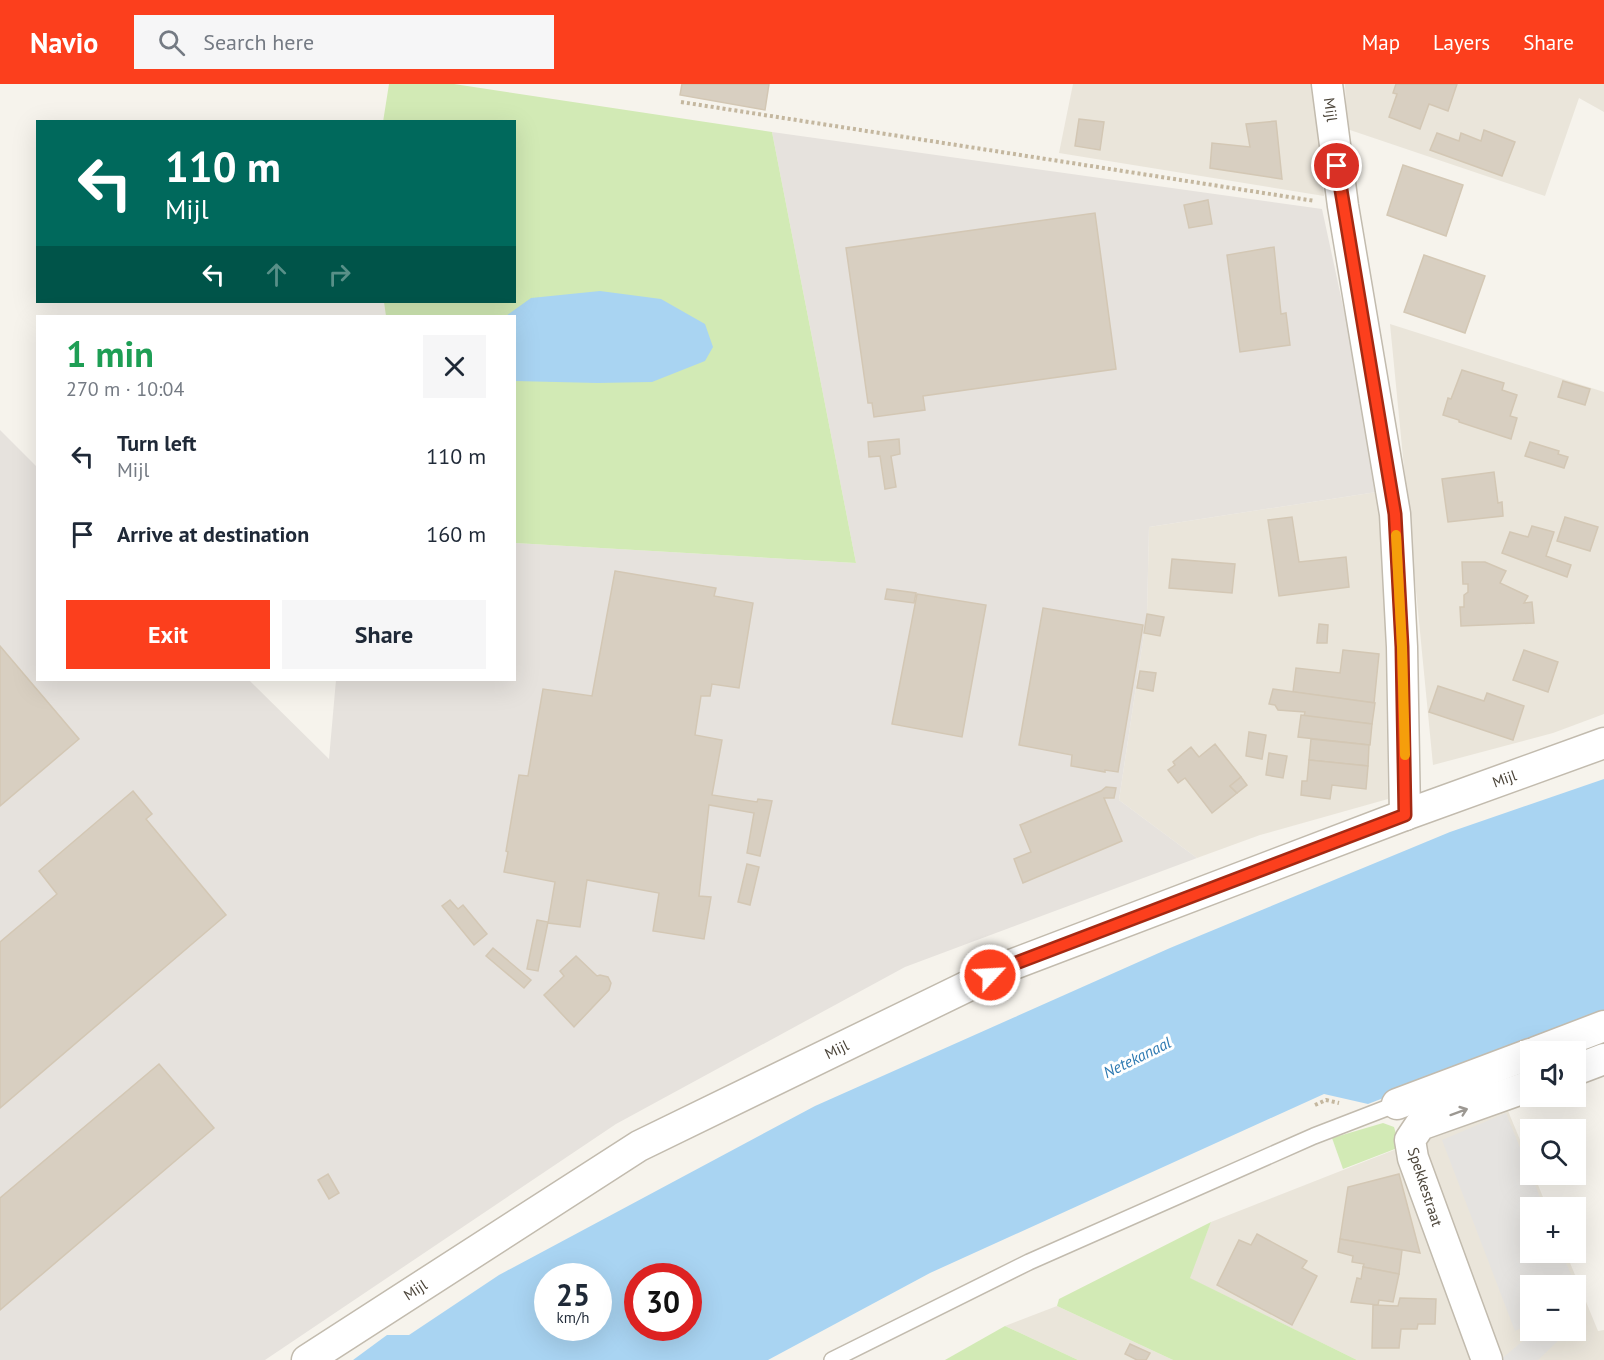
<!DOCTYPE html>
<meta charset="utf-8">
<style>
body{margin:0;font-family:"PT Sans",sans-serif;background:#f6f6f7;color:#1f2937;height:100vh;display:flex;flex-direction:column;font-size:22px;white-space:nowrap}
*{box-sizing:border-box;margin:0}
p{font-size:20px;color:#747a83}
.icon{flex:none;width:33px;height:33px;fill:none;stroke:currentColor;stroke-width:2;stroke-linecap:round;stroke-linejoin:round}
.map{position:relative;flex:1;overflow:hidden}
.drawer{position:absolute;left:36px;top:231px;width:480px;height:366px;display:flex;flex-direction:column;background:#fff;border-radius:0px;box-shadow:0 6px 24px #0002}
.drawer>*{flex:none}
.hud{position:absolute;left:36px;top:36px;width:480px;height:183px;border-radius:0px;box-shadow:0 6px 24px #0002;background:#00695c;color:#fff;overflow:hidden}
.tools{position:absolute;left:1520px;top:957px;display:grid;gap:12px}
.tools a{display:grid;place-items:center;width:66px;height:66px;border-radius:0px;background:#fff;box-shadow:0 6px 24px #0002;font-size:30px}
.speed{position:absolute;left:534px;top:1179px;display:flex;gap:12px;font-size:30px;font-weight:700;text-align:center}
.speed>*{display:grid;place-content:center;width:78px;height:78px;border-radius:50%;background:#fff;box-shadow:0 6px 24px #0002;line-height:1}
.speed small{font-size:15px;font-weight:400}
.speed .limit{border:9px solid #d22;background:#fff;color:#111}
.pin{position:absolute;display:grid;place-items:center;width:51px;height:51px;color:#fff;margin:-26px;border:3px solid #fff;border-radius:50%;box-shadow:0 2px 6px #0007}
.me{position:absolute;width:66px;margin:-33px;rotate:65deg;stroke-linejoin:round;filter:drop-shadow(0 0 4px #0008)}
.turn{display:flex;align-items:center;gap:21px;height:126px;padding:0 30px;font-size:27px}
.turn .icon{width:78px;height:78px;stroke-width:2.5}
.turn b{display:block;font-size:42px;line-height:51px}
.lanes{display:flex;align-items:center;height:57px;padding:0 30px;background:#0003;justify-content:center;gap:30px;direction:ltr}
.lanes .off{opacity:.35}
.round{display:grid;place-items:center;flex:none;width:63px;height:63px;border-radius:0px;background:#f6f6f7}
.summary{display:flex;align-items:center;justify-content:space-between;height:102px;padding:0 30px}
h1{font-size:36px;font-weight:700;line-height:45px;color:#1e9e55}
.cta{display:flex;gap:12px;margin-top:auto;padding:12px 30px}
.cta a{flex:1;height:69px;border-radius:0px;background:#fc3f1d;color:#fff;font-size:24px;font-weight:700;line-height:69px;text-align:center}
.cta a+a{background:#f6f6f7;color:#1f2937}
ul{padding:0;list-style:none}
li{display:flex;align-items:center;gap:18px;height:78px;padding:0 30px}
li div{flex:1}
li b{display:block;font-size:22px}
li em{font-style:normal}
header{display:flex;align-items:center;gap:36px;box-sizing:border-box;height:84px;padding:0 30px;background:#fc3f1d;color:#fff}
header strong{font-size:28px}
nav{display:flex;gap:33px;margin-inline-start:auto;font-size:21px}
.search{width:420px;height:54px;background:#f6f6f7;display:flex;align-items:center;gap:15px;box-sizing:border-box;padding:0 21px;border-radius:0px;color:#747a83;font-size:22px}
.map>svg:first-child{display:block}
.residential{fill:#eae5da;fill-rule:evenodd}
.industrial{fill:#e6e2dd}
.green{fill:#d2eab5}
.parking{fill:#e5e3e0}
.water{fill:#a9d4f2;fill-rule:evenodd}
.building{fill:#d8cfc1;stroke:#d3c7b4;stroke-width:1.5}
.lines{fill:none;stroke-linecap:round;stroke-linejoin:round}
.service-casing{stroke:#c2bbae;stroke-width:18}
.minor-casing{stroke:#c2bbae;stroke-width:33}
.path{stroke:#c4b79f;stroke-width:4;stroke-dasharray:3 3;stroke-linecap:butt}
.service{stroke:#fff;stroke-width:15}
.minor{stroke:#fff;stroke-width:30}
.oneway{stroke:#9c9892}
.route-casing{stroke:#a42913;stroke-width:15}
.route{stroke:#fc3f1d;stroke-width:10}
.slow{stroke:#f59e0b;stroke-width:10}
.labels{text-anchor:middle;stroke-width:6;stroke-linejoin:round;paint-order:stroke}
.street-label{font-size:15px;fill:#4b4439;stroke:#fff}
.water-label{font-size:16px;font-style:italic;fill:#2e7ab2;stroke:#fff}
</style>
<header>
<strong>Navio</strong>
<div class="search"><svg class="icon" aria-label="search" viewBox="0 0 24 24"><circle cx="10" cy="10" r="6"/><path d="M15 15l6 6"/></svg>Search here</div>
<nav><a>Map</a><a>Layers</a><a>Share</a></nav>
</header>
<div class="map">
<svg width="1604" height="1276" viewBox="0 0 1604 1276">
<rect width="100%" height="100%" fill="#f6f3ec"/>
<g class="residential">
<path d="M1073,0H1313L1324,112L1059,69Z"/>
<path d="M1345,0H1604V28L1579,14L1545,112L1347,45Z"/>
<path d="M1390,240L1604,308V630L1553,649L1433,681Z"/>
<path d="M1383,407L1388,715L1260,751L1197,774L1119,716L1147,530L1149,443Z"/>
<path d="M1506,1022L1530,1080V1090L1534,1091L1547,1123L1530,1124V1168L1566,1169L1598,1247L1604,1246V1276H1357L1189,1194L1211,1138ZM1530,1202H1575V1246H1530Z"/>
<path d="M1057,1222L1173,1276H1078L1005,1242Z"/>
</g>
<path class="industrial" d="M772,48L1322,125L1383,407L1149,443L1147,530L1119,716L1197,774L905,883L616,1040L265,1276H0V346L37,383L38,596H249L329,675L336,596H514L515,459L856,479Z"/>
<g class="green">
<path d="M389,0H454L772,48L856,479L515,459L514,232H386L384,218H514V38H383Z"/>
<path d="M1383,1039L1394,1043L1400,1063L1343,1085L1332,1054Z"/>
<path d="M1211,1138L1190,1194L1357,1276H1173L1057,1222L1059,1215Z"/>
<path d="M1005,1242L1078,1276H945Z"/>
</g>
<g class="parking">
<path d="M1506,1029L1544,1123L1530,1124V1168L1562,1169L1582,1217L1575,1219V1202H1530V1240L1515,1247L1442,1056Z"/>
<path d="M1531,1247H1563L1565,1250L1538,1276H1500L1523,1257Z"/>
</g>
<g class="water">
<path d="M600,207L661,215L705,240L713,263L705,277L652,298L597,299L515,297L514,232H506L531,214Z"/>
<path d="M1604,695V929L1368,1020L1324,1010L930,1189L768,1276H353L387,1251H409L499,1191L815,1022L1170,864L1450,748ZM548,1192H598V1244H548ZM638,1192H688V1244H638Z"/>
</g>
<g class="building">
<path d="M682,0H769L765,26L680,11Z"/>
<path d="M1396,0H1457L1448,27L1429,20L1420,45L1389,33L1397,10L1393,9Z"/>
<path d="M1079,35L1104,38L1100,66L1075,62Z"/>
<path d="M1276,37L1282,95L1210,84L1212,59L1250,63L1246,40Z"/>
<path d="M1484,46L1515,58L1502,92L1430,66L1437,49L1459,57L1461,49L1481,57Z"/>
<path d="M1403,81L1463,101L1446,152L1387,131Z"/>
<path d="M1208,116L1212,140L1189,144L1184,121Z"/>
<path d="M1095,129L1116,285L923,312L925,326L874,333L872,319H868L846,164Z"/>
<path d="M1274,163L1281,230L1286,229L1290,261L1240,268L1227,171Z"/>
<path d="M1424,171L1485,192L1465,249L1404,228Z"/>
<path d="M1462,286L1504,299L1502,306L1517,311L1510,332L1517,334L1511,355L1459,338V336L1443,331L1448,314L1451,315Z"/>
<path d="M1563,297L1590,305L1585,321L1558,313Z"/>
<path d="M899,355L900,370L891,372L896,403L885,405L880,372L869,373L868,358Z"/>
<path d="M1530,358L1559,367L1558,370L1568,373L1564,384L1525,372Z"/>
<path d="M1494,388L1498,419L1502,418L1503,432L1448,438L1442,395Z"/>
<path d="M1292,433L1299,478L1346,473L1349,503L1279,512L1268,436Z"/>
<path d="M1565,433L1598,443L1590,467L1557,457Z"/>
<path d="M1532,442L1554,448L1546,472L1571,481L1567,493L1502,469L1510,448L1528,453Z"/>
<path d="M1172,475L1235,480L1232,509L1169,504Z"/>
<path d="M1462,478H1485L1506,487L1500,499L1528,512L1524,519L1532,518L1534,539L1461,542L1460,523H1464V511L1468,508V500H1463Z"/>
<path d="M615,487L716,504L714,512L753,519L739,604L712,600L710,612H701L695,651L722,656L712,711L757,718L758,715L772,717L760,772L747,769L754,729L709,721L699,812L711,813L704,855L653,847L659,809L587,796L580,843L548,839L555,798L504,788L508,768L506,767L519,691L528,692L543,605L592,612Z"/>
<path d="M887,505L916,509L914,519L885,515Z"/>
<path d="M917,510L986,521L962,653L892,640Z"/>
<path d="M1043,524L1143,541L1118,688L1105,686V688L1071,682L1072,671L1019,661Z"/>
<path d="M1147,530L1164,533L1160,552L1144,549Z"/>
<path d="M1319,540L1328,541L1327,559H1317Z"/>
<path d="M0,562L79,655L0,722Z"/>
<path d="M1343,566L1379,570L1374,619L1293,608L1296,584L1340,589Z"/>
<path d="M1524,566L1558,578L1548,608L1513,596Z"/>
<path d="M1140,587L1156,589L1153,607L1137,604Z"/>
<path d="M1438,602L1484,617L1487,609L1524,622L1513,656L1429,628Z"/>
<path d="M1273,605L1375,619L1372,640L1304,632L1305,628L1278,626L1275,621L1269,620Z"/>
<path d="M1301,631L1372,640L1370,661L1298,653Z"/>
<path d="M1249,648L1266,651L1262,675L1246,672Z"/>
<path d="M1311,655L1369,661L1368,682L1309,676Z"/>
<path d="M1215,660L1241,693L1230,702L1237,709L1212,729L1185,694L1178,699L1168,686L1175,681L1173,678L1191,663L1199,673Z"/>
<path d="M1269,669L1287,672L1283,694L1266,691Z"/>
<path d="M1309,676L1368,682L1366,705L1332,701L1330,715L1301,711L1302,697H1307Z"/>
<path d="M1241,693L1247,701L1237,709L1230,702Z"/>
<path d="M1106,703L1116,704L1114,714H1104L1122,757L1023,799L1014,775L1031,768L1020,741L1101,707Z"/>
<path d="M133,707L152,730L146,735L226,831L0,1024V858L57,810L39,787Z"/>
<path d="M747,780L759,783L750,821L738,818Z"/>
<path d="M450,816L458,825L463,821L487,850L474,861L442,822Z"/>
<path d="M537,836L548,838L538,887L527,885Z"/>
<path d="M493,864L531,896L524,904L486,872Z"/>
<path d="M576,872L597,892L600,891L608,893L611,899L609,906L574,943L544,911L564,892L560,887Z"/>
<path d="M159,980L214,1044L0,1226V1114Z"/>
<path d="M328,1090L339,1109L329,1115L318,1096Z"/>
<path d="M1399,1090L1420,1169L1340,1155L1348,1103Z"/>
<path d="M1257,1150L1307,1177L1302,1184L1317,1192L1292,1241L1217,1201L1239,1156L1251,1161Z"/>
<path d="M1340,1155L1402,1166L1399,1190L1363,1183L1364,1180L1352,1178L1353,1172L1338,1168Z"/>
<path d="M1363,1183L1399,1190L1393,1218L1379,1216L1378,1221L1351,1218L1357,1194L1361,1195Z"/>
<path d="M1400,1214L1436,1215L1435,1240H1418L1417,1245H1401L1399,1264H1372L1373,1221L1398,1222Z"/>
<path d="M1130,1260L1150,1269L1146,1276H1137L1125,1270Z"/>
</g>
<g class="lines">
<g class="service-casing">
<path id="service" d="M832,1276L1029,1178L1314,1052L1397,1020"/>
</g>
<g class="minor-casing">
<g id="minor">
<path id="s1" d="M1327,0L1343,122L1395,430L1402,563L1405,731"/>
<path d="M1536,968L1604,942"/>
<path d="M1575,986L1604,975"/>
<path d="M1397,1020L1530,970"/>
<path id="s2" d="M307,1276L639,1062L1011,881L1405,731L1604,659"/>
<path d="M1487,1276L1413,1074L1410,1056L1420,1041L1530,1002"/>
</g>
</g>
<g class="path">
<path d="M681,18L1315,117"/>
<path d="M1315,1021L1326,1016L1339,1019"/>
</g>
<use href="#service" class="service"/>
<use href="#minor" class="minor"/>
</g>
<defs><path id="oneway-shaft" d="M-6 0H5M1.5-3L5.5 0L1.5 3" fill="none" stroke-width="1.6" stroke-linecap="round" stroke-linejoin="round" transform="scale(1.5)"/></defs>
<use class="oneway" href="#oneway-shaft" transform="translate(1459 1028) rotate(-20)"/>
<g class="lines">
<g class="route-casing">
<path id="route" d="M990,891L1011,881L1405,731L1402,563L1395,430L1337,82"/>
</g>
<use href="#route" class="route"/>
<path class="slow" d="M1396,451L1402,563L1405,671"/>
</g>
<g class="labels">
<g class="street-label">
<text dy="5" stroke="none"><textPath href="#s1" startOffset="26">Mijl</textPath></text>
<text dy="5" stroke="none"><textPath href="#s2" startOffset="1336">Mijl</textPath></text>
<text dy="5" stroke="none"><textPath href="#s2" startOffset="615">Mijl</textPath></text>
<text transform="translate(1425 1103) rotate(72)" y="5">Spekkestraat</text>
<text dy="5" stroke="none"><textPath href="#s2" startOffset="129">Mijl</textPath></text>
</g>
<g class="water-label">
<text transform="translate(1137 973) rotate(-26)" y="6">Netekanaal</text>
</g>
</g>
</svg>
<div class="tools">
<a><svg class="icon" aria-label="sound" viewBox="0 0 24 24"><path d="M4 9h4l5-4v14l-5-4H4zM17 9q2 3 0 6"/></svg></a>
<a><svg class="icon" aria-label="search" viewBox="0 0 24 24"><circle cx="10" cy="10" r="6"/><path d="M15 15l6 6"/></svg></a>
<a>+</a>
<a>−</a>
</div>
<div class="speed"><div>25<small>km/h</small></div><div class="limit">30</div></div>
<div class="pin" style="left:1337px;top:82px;background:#d93025"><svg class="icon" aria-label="arrive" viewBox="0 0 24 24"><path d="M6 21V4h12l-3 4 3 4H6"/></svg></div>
<svg class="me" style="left:990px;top:891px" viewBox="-20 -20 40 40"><circle r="17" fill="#fc3f1d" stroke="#fff" stroke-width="3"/><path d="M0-11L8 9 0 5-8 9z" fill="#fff"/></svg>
<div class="hud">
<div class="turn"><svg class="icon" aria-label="left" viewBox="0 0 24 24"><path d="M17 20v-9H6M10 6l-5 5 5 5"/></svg><div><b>110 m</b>Mijl</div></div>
<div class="lanes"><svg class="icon" aria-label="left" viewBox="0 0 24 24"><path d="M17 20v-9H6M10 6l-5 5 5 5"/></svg><svg class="icon off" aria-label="ahead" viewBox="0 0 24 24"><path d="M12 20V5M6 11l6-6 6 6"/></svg><svg class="icon off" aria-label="right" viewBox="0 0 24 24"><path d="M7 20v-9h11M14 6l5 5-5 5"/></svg></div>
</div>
<section class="drawer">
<div class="summary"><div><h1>1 min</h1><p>270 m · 10:04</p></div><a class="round"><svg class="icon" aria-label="close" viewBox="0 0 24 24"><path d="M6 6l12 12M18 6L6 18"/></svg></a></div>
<ul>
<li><svg class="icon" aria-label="left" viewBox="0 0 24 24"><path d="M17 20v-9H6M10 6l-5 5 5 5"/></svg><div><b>Turn left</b><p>Mijl</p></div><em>110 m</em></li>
<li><svg class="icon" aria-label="arrive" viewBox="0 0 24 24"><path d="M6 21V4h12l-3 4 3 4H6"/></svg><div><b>Arrive at destination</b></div><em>160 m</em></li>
</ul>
<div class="cta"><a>Exit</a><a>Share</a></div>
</section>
</div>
